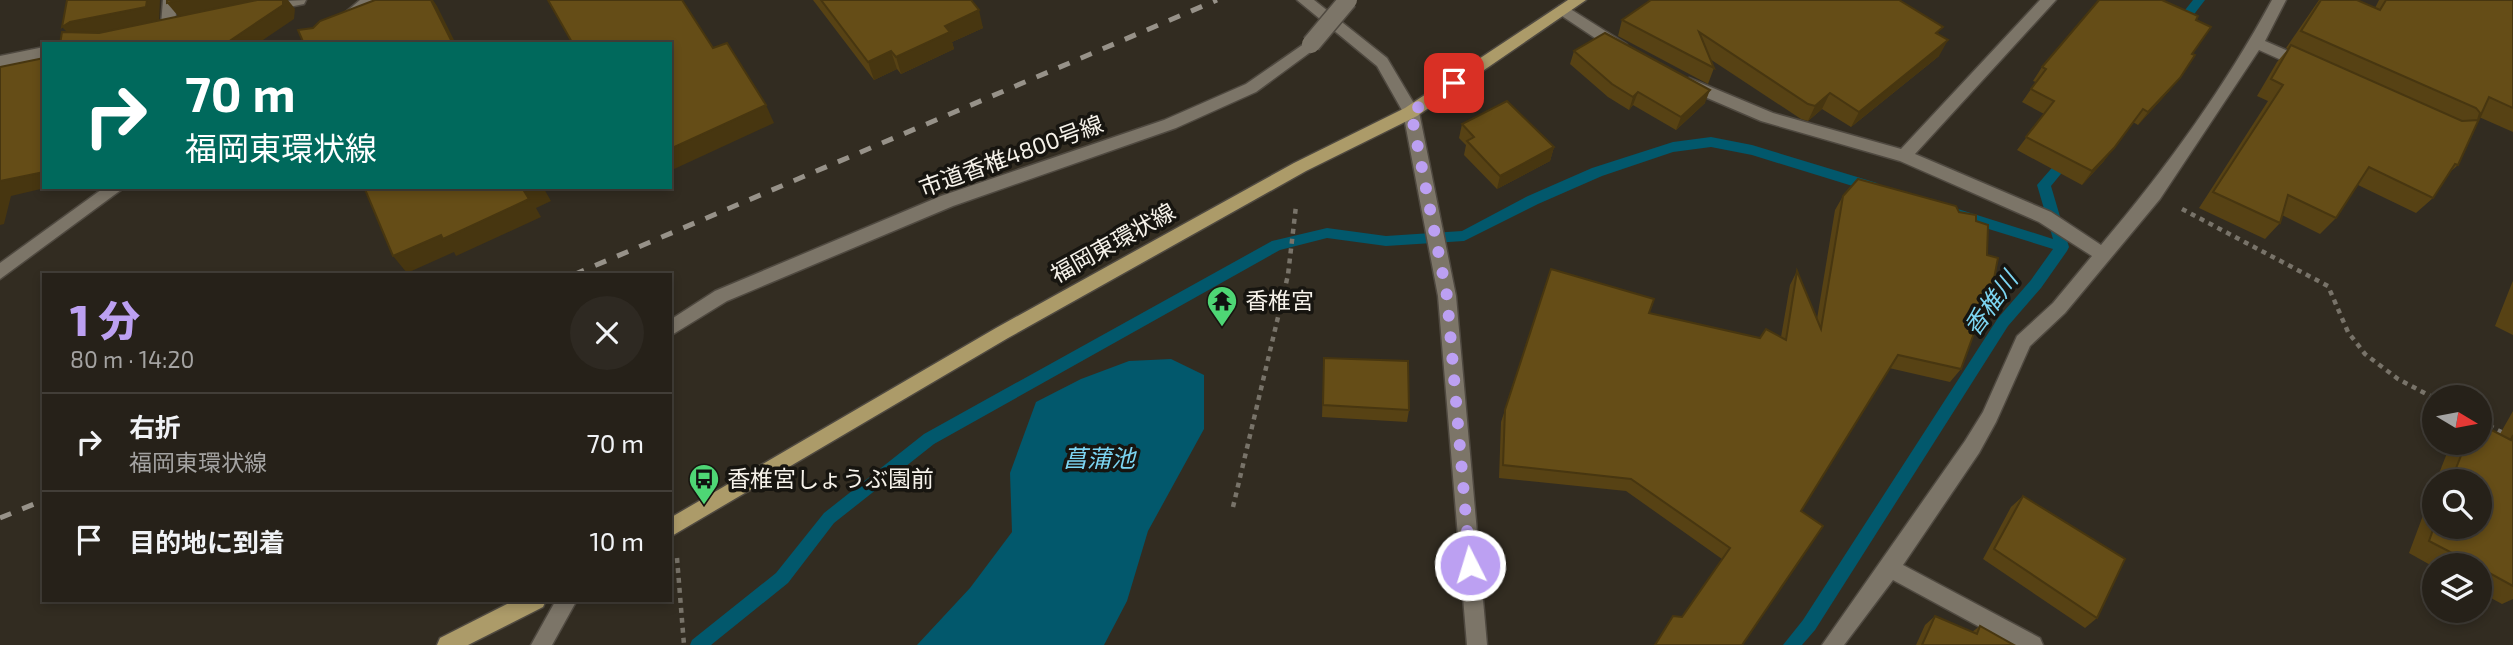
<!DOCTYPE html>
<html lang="ja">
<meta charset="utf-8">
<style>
body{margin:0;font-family:"Exo 2","Noto Sans JP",sans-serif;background:#2e2922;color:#f1f3f6;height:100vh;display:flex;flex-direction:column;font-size:26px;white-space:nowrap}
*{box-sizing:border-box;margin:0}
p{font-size:23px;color:#a4a3a2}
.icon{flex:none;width:38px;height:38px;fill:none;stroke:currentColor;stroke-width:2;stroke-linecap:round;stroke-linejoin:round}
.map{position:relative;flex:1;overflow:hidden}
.panel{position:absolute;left:42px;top:273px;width:630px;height:329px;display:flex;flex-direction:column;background:#262119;border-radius:0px;box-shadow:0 4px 10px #0003,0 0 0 2px #423e38}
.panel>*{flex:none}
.banner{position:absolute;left:42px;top:42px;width:630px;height:147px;border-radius:0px;box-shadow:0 4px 10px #0003,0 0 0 2px #423e38;background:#00695c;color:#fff;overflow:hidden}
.needle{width:46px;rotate:100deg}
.fabs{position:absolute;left:2422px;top:385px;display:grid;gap:14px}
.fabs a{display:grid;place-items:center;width:70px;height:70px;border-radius:50%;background:#262119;box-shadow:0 4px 10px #0003,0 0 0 2px #423e38;font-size:35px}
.pin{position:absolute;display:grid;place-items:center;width:60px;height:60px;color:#fff;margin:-30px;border-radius:14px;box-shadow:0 4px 10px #0006}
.me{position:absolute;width:77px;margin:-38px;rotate:355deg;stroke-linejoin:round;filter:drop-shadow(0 0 5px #0008)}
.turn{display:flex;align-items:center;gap:24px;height:147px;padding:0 28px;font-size:32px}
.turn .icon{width:91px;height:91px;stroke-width:2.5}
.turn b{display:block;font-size:49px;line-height:60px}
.round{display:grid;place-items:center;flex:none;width:74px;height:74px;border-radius:37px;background:#2e2922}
.head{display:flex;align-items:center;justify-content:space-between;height:119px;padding:0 28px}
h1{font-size:42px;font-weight:800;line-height:52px;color:#bca0f2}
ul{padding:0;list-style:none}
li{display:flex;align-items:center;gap:21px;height:98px;padding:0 28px;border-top:2px solid #423e38}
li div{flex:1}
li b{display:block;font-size:26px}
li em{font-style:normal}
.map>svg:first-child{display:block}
.water{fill:#02586c}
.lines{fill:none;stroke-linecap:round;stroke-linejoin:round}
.stream{fill:#02586c;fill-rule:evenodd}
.service-casing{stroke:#4f4940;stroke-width:3}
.minor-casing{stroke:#4f4940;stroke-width:3}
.tertiary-casing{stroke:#4f4940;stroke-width:3}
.primary-casing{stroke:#4f4940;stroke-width:3}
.path{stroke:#787369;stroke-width:4.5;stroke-dasharray:5 5;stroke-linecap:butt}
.service{fill:#7c7568;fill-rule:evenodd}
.minor{fill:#7c7568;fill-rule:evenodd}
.tertiary{fill:#7c7568;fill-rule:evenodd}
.primary{fill:#ac9b69;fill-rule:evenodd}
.rail{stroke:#979289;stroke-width:5;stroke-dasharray:12 12;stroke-linecap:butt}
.tertiary-bridge-casing{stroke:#4f4940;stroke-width:21;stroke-linecap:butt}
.tertiary-bridge{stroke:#7c7568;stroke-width:18}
.wall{fill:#574214}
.shaded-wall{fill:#473610}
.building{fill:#654d17;stroke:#473610;stroke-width:2}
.route{stroke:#bca0f2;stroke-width:12;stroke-dasharray:0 21.6}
.labels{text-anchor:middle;stroke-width:7;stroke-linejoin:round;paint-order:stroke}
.street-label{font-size:23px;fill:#f6f2ea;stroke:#171510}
.poi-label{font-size:23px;fill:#f6f2ea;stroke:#171510;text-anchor:start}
.water-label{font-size:24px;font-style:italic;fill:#7cd5f2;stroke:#171510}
</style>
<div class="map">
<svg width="2513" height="645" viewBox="0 0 2513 645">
<rect width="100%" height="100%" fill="#322c21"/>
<path class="water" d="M1171,359L1204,375V429L1148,531L1127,601L1104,645H917L970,588L1012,532L1010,473L1036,402L1081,379L1129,361Z"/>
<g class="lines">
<g class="stream">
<path d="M2193,0H2205L2182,30H2174L2172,27L2174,24Z"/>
<path d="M1711,137L1752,145L1877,183L1879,187L1872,192L1752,155L1711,147L1673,152L1602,176L1538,204L1464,241L1386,246L1327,238L1280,250L934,444L834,523L788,583L711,645H690L692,640L776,573L824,513L924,434L1272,241L1327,228L1386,236L1462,231L1528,196L1592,168L1673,142Z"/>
<path d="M2068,153L2074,158L2051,186L2069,247L2067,251L2041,288L2008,326L1815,630L1802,645H1783L1803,620L1998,318L2031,280L2053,249L1953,218L1951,214L1953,210L1958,209L2053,239L2037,185L2063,155Z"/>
</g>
<g class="service-casing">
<path id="service" d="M556,600H577L552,645H531Z"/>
</g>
<g class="minor-casing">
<g id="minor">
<path d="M163,0H177L175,25L168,30L161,25Z"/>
<path d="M306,0L304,4L269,11L262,6L264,2Z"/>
<path d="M360,0H377L325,44H308Z"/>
<path d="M1297,0H1314L1387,58L1419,112L1456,296L1487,645H1467L1438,296L1403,112L1377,66Z"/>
<path d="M2040,0H2056L1915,154L2051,212L2101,245C2165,170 2225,87 2272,0H2286L2265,41L2309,60L2312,64L2304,70L2259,50L2160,199L2065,313L2030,346L1996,422L1979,453L1903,565L2040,638L2043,645H2013L1893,580L1844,645H1822L1965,441L1983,412L2017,336L2053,303L2092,256L2039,222L1900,161L1761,121L1684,88L1681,84L1689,78L1773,113L1901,149Z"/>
<path d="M1564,5L1626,44L1629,48L1626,52H1616L1559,14L1557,10L1559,6Z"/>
<path d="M44,47V58L0,68V56Z"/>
<path d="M105,187H125L0,279V263Z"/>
</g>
</g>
<g class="tertiary-casing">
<path id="tertiary" d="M1311,39L1316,40L1319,44L1316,48L1256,92L1176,128L953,206L727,301L670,336V320L715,291L941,196L1164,120L1246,84Z"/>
</g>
<g class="primary-casing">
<g id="primary">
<path d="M1568,0H1586L1417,116L1306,171L1008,338L670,537V518L996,328L1294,163L1405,108Z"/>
<path d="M515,600H546L543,607L468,645H437L440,638Z"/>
</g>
</g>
<g class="path">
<path d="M2182,209L2328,286L2348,332L2365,354L2398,379L2434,398"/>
<path d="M2480,421L2513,438"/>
<path d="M1233,507L1288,275L1296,206"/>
<path d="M677,558L684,645"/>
</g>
<use href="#service" class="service"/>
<use href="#minor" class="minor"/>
<use href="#tertiary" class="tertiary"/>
<use href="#primary" class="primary"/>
<g class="rail">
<path d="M573,275L1217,0"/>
<path d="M0,518L44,500"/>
</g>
<g class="tertiary-bridge-casing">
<path id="tertiary-bridge" d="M1311,44L1348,0"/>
</g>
<use href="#tertiary-bridge" class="tertiary-bridge"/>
</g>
<g class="wall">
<path d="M813,0H971L983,28L952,42L954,49L901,74L897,69L874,80Z"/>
<path d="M1650,0H1899L1939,34V56L1851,127L1822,109L1808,121L1801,119L1710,59L1714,68L1708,84L1618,36L1622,20Z"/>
<path d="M2319,0H2357L2375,8L2379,0H2513V132L2479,117L2458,165L2450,172L2433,198L2416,213L2358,185L2336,218L2320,234L2282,215L2280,223L2265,239L2199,208L2268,101L2257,96L2277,62L2288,49L2286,48Z"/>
<path d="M2196,20L2192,54L2169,91L2138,125L2133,122L2103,162L2082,185L2017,150L2044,114L2022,102L2036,82L2033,81L2042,67Z"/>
<path d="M1574,51L1705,103L1676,130L1633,105L1629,110L1608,97L1570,64Z"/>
<path d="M1462,124L1554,147L1550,161L1497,189L1464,155L1466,145L1459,138Z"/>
<path d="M1843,196L1959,212L1976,221L1987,255L1989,304L1980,314L1961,369L1950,382L1889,368L1682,617L1722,559L1626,491L1499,478L1501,422L1505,410L1649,313L1760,338L1781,337L1790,285L1797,271L1817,319L1835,210Z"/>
<path d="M2513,281V335L2495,326L2512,283Z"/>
<path d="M1324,358L1409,410L1407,422L1322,417Z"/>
<path d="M2513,411V599L2502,604L2480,592V565H2434V567L2409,553L2434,486V527L2480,481H2436L2451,443H2480L2500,434Z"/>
<path d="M2023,496L2097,618L2085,628L1983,559L2011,507Z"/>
<path d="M1935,616L1972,632L1980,626L2014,645H1916L1925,625Z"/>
</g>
<g class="shaded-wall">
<path d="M147,0H160L159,21L76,41L62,27L70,22Z"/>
<path d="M179,0H261L179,17L167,3Z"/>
<path d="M283,0H288L295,9L294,19L257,44H225Z"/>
<path d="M431,0H433L437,6L456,44H453Z"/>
<path d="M979,10L983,28L952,42L954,49L901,74L896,57L945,26Z"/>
<path d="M1948,40L1939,56L1851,127L1859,112Z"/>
<path d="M891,51L897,69L874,80L868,62Z"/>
<path d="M2180,78L2169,91L2138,125L2148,112Z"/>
<path d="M1710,90L1705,103L1676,130L1681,117Z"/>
<path d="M1638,92L1633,105L1629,110L1633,97Z"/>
<path d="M1830,93L1822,109L1808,121L1815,106Z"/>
<path d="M766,105L774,123L672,170L670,166V149Z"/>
<path d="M1554,147L1550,161L1497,189L1500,176Z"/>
<path d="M2114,148L2103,162L2082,185L2092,171Z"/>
<path d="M44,172V187H49L11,196L4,224L0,225V181Z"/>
<path d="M532,187H543L551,201L536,208L541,217L456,256L454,252L407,273L393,256Z"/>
</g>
<g class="building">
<path d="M67,0H147L146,7L70,22L62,27Z"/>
<path d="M167,0H179L167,3Z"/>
<path d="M257,0H283V5L225,44H60L62,32L99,33Z"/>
<path d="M375,0H431L453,44H304L298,30L313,28L320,21Z"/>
<path d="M548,0H682L713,48L727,43L766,105L670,149V44H573Z"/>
<path d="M821,0H971L979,10L945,26L950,32L896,57L891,51L868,62Z"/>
<path d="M1651,0H1899L1943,27L1936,33L1948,40L1859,112L1830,93L1815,106L1808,104L1699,32L1714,68L1622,20Z"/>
<path d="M2099,0H2162L2198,16L2196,20L2211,27L2192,54L2195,55L2180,78L2148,112L2143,109L2114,148L2092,171L2026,137L2054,101L2031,89L2046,69L2042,67Z"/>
<path d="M2321,0H2357L2380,10L2386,0H2513V108L2489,97L2458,165L2455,164L2433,198L2369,167L2336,218L2288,195L2280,223L2213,192L2283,85L2271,79L2291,45L2462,121L2478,120L2480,113L2476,108L2301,31Z"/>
<path d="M1605,33L1710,90L1681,117L1638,92L1633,97L1612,84L1574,51Z"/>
<path d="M44,58V172L0,181V67Z"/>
<path d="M1507,101L1554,147L1500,176L1467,141L1474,137L1462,124Z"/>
<path d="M1858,179L1956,206L1959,212L1976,215V221L1988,225L1987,255L1998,258L1989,304L1985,303L1961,369L1898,355L1801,511L1823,526L1742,645H1655L1673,616L1682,617L1730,548L1631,479L1503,465L1505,410L1551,269L1654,299L1649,313L1760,338L1766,329L1786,340L1797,271L1821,329L1843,196Z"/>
<path d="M364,187H532L524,191L529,199L443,239L441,235L393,256Z"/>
<path d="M1324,358L1408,361L1409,410L1323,405Z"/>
<path d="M2480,424L2511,440L2513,435V586L2480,568V565H2475L2429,541L2434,527H2480V481H2451L2466,443H2480Z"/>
<path d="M2023,496L2125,559L2097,618L1994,549Z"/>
<path d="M1935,616L1977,634L1980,626L2014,645H1922Z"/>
</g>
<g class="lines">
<path class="route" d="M1454,83L1411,112L1447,296L1470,565"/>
</g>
<defs>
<g id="temple-pin" transform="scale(1.575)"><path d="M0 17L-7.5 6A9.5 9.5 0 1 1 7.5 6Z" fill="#4ed675" stroke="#171510"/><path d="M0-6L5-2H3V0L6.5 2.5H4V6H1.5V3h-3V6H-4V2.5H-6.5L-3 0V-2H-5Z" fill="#111"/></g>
<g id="bus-pin" transform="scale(1.575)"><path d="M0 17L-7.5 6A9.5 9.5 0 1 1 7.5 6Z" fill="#4ed675" stroke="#171510"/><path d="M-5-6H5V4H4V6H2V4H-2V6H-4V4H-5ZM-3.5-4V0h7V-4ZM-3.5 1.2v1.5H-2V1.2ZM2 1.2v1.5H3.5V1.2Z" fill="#111"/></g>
</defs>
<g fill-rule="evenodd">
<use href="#temple-pin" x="1222" y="301"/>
<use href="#bus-pin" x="704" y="479"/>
</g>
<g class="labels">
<g class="street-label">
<text transform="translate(1011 156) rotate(-20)" y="8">市道香椎4800号線</text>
<text transform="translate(1113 243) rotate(-29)" y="8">福岡東環状線</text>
</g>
<g class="poi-label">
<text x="1245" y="309">香椎宮</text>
<text x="727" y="487">香椎宮しょうぶ園前</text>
</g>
<g class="water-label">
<text transform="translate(1991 304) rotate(-54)" y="8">香椎川</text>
<text x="1099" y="467">菖蒲池</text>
</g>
</g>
</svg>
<div class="fabs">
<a><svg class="needle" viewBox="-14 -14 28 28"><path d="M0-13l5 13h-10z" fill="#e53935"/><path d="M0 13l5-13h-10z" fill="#a4a3a2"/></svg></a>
<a><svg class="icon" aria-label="search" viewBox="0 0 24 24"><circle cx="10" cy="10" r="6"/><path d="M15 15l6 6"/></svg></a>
<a><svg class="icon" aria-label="layers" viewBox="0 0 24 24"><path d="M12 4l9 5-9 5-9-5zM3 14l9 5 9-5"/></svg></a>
</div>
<div class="pin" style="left:1454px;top:83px;background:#d93025"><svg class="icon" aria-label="arrive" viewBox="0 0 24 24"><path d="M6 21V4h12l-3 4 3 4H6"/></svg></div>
<svg class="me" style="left:1470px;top:565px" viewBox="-20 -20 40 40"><circle r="17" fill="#bca0f2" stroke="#fff" stroke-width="3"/><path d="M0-11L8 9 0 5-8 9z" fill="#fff"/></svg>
<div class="banner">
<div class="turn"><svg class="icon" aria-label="right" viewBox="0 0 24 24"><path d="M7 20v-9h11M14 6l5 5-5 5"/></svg><div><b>70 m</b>福岡東環状線</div></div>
</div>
<section class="panel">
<div class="head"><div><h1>1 分</h1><p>80 m · 14:20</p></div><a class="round"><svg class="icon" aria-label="close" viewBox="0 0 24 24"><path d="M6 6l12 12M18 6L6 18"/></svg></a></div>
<ul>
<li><svg class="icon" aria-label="right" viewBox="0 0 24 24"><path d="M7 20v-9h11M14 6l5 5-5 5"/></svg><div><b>右折</b><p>福岡東環状線</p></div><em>70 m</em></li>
<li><svg class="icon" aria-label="arrive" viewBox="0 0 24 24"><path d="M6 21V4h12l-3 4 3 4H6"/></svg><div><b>目的地に到着</b></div><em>10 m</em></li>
</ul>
</section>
</div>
